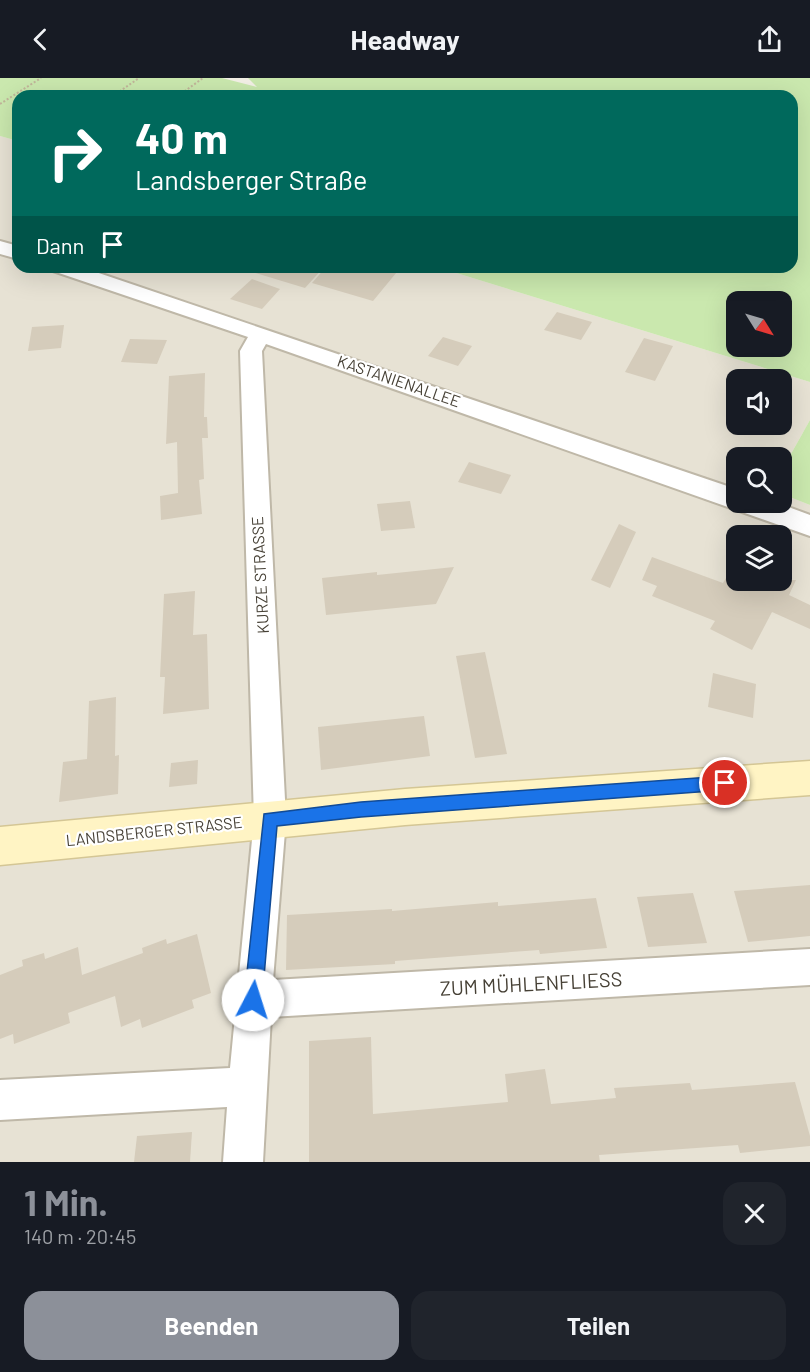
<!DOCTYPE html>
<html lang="de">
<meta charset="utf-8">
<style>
body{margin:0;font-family:Barlow,sans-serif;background:#20242c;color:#f1f3f6;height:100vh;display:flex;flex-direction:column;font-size:22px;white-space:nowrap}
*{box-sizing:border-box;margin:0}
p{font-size:20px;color:#9ea1a6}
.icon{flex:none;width:33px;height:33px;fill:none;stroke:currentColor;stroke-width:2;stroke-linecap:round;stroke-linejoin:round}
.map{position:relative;height:1084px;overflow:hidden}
.panel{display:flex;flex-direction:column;background:#171b24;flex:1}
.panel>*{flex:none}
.guide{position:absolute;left:12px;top:12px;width:786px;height:183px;border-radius:18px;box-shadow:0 6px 24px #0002;background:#00695c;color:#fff;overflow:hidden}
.needle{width:39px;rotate:127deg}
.controls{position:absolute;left:726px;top:213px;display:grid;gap:12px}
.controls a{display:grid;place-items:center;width:66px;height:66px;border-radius:12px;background:#171b24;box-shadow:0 6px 24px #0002;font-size:30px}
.pin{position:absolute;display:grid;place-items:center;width:51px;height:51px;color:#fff;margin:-26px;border:3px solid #fff;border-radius:50%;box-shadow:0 2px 6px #0007}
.me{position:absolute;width:66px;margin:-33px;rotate:5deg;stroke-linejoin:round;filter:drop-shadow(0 0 4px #0008)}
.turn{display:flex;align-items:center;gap:21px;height:126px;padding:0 24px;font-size:27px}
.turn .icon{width:78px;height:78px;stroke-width:2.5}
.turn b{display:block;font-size:42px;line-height:51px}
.then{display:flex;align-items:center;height:57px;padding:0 24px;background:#0003;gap:12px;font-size:22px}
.round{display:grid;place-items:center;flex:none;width:63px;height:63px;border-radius:18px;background:#20242c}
.summary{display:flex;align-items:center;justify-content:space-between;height:102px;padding:0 24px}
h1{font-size:36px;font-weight:700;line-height:45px;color:#8c9099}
.cta{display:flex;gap:12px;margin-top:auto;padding:12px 24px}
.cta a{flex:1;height:69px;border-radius:18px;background:#8c9099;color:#fff;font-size:24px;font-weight:700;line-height:69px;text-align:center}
.cta a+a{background:#20242c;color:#f1f3f6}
header{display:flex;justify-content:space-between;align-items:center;height:78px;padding:0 24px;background:#171b24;font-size:27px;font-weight:700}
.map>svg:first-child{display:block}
.residential{fill:#e7e2d4;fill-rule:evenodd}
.green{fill:#cae8ae;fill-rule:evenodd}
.building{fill:#d5ccbb}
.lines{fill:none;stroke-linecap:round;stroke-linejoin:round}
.street-casing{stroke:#bfb8a8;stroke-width:4}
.secondary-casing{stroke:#d4c695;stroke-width:3}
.path{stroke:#c1b599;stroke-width:2;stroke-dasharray:2 2;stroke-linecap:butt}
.street{fill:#fff;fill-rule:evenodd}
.secondary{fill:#fff4c4;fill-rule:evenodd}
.route{fill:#1a73e8;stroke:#114b97;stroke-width:1.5}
.labels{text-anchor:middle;stroke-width:4.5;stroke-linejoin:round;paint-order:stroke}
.street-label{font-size:16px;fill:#464035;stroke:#fff}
.near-street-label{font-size:20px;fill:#464035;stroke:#fff}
</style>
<header><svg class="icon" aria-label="back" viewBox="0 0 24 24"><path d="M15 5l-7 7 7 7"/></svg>Headway<svg class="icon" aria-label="share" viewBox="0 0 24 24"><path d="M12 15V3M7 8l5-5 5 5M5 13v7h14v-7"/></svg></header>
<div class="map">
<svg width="810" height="1084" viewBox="0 0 810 1084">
<rect width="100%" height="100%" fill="#f3f0e6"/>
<path class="residential" d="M0,58L18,63V189H437L810,304V342L782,392V380H736V424H782V416L810,427V1084H0ZM736,302H782V346H736ZM736,458H782V502H736Z"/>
<g class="green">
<path d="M0,0H222L257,9L248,0H810V304L437,189H792V18H18V63L0,58ZM736,224H782V268H736Z"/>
<path d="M810,342V427L782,416V392Z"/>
</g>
<g class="building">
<path d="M253,189H324L305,210L252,194Z"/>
<path d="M326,189H401L373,223L312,205Z"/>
<path d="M252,201L280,211L262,231L230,221Z"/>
<path d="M557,234L592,244L581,262L544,252Z"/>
<path d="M64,247L61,270L28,273L32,249Z"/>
<path d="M443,259L472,268L458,288L428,278Z"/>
<path d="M644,260L673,268L655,303L625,294Z"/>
<path d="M130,261L167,262L157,286L121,284Z"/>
<path d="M205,295L204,339H207L208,360H202L204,401L199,402L202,436L161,442L160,418L178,415L177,364L166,366L169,298Z"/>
<path d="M469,384L511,397L501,416L458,404Z"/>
<path d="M410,423L415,450L381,453L377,426Z"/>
<path d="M619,446L636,454L610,510L591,502Z"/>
<path d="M652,479L723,505L731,492L736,495V502H796L789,517L810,527V551L772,534L752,572L710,551L715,543L652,518L657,508L642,502Z"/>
<path d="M454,489L436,526L326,537L322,500L377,494V497Z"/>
<path d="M195,513L193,557L207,556L209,631L163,636L165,599H160L164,516Z"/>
<path d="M485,574L507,676L475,680L456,578Z"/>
<path d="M713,595L756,606L753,640L708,629Z"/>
<path d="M116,619L115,678L119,677L118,716L59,724L63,684L87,681L89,623Z"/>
<path d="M424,638L430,678L321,692L318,649Z"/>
<path d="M198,682L197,706L169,709L171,685Z"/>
<path d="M810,807V858L748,864L734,813Z"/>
<path d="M693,815L707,865L648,869L637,819Z"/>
<path d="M596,820L607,870L540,876L539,872L395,883V886L286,892L287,837L392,831V833L498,824V828Z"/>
<path d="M197,856L211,915L192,922L194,930L142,950L140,941L121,949L115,918L68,935L70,945L14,966L13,956L0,961V897L23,888L22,882L44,875L45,881L78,869L82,897L143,875L142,870L166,861L167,866Z"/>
<path d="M371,959L373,1036L508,1024L505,996L545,991L551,1026L616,1020L614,1010L690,1005L692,1012L795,1004L810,1058V1068L740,1075L738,1067L599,1077L600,1084H309V963Z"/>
<path d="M192,1054L190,1084H134L137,1058Z"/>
</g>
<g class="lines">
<g class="street-casing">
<g id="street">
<path d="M0,163L18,168V181L0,176Z"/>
<path d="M50,189H81L736,411V424H775L810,437V458L266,266L262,273L286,741L273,902L810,871V907L271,939L263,1084H223L227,1029L0,1042V1002L230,990L254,741L240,273L248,259L53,193Z"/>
</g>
</g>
<g class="secondary-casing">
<path id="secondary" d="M810,683V717L405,747L0,787V749L405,711Z"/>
</g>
<g class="path">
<path d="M113,18L139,0"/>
<path d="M178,18L203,0"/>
<path d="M0,26L41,0"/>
</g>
<use href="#street" class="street"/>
<use href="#secondary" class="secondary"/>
</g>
<path class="route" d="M725,698L731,700L733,705L731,710L725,712L361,739L277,748L262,922L259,928L253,931L246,928L244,922L264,736L361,724Z"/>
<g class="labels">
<g class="street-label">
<text transform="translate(399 303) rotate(19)" y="6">KASTANIENALLEE</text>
<text transform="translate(260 497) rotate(-93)" y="6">KURZE STRASSE</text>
<text transform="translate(154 753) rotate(-6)" y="6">LANDSBERGER STRASSE</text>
</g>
<g class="near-street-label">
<text transform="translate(531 906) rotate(-3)" y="7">ZUM MÜHLENFLIESS</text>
</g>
</g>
</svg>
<div class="controls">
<a><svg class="needle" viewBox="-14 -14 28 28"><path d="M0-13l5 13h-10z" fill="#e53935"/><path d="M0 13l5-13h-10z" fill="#9ea1a6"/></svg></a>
<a><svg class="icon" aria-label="sound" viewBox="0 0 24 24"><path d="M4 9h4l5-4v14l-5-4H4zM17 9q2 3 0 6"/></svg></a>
<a><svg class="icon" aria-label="search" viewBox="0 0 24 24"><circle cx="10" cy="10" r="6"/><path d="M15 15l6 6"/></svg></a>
<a><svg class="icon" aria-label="layers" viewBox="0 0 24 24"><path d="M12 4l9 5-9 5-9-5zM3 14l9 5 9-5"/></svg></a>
</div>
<div class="pin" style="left:725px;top:705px;background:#d93025"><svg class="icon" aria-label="arrive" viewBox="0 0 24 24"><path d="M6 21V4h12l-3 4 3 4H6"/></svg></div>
<svg class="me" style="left:253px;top:922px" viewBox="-20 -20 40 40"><circle r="19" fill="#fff"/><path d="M0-13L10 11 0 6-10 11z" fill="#1a73e8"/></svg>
<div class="guide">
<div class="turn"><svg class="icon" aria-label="right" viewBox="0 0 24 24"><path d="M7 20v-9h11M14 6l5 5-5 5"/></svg><div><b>40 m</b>Landsberger Straße</div></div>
<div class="then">Dann<svg class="icon" aria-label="arrive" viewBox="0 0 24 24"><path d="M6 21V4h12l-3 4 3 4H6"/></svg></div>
</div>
</div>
<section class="panel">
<div class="summary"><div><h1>1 Min.</h1><p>140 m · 20:45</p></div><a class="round"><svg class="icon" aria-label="close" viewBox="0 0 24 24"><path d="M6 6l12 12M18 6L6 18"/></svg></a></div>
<div class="cta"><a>Beenden</a><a>Teilen</a></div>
</section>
